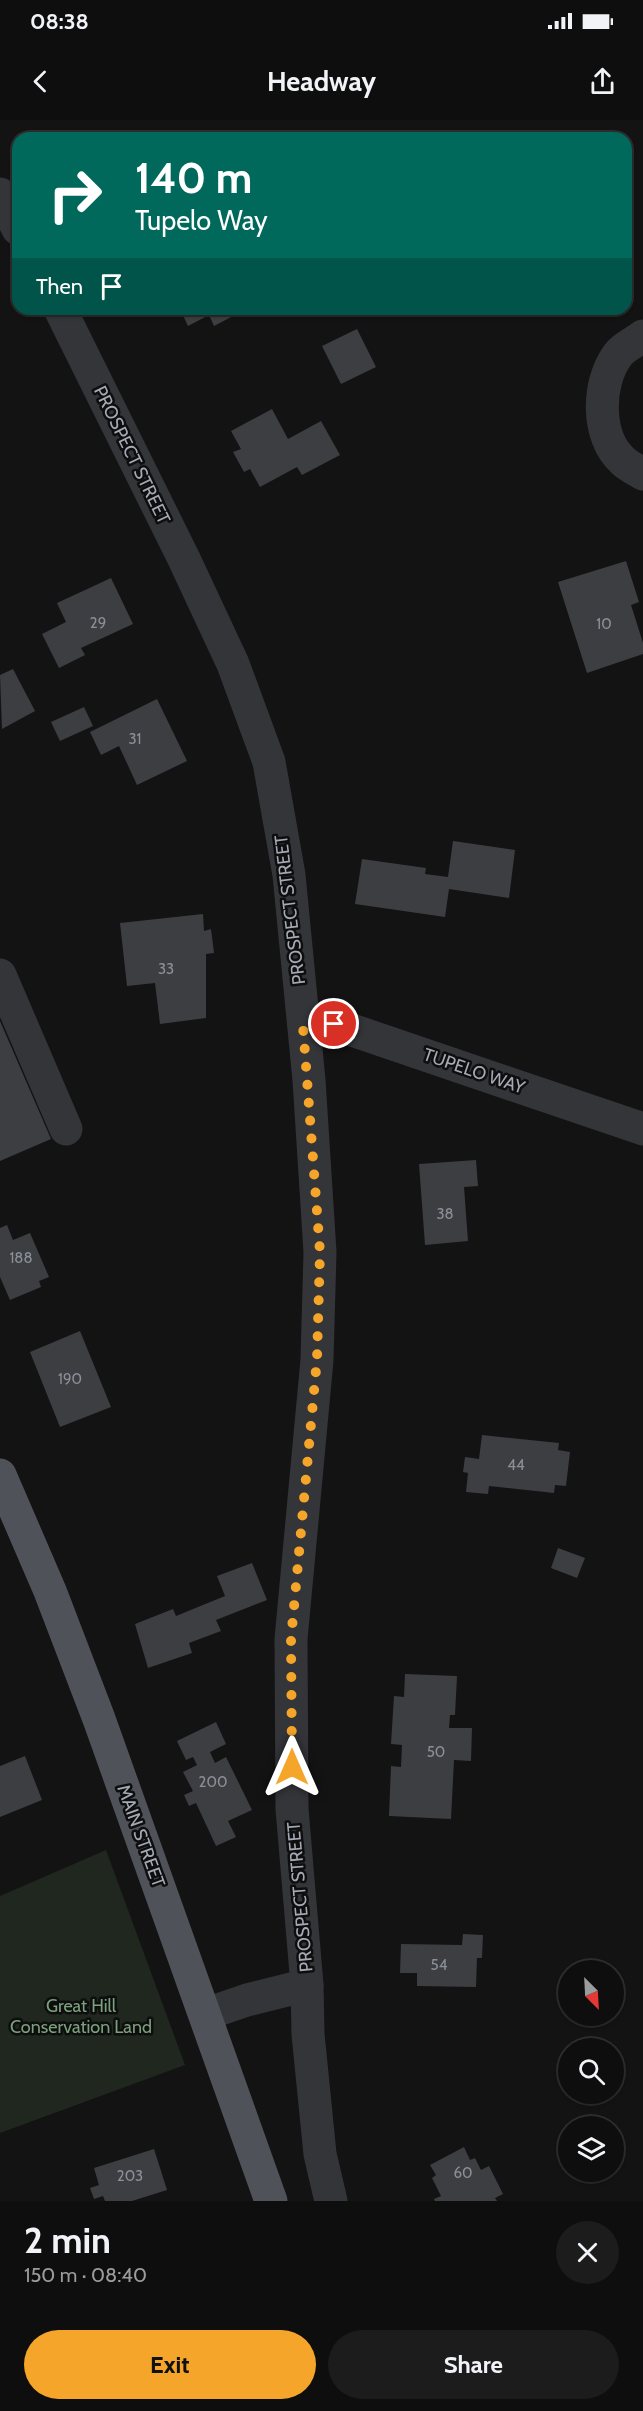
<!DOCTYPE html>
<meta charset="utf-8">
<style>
body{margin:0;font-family:Cabin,sans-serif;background:#1c1c1d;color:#f1f3f6;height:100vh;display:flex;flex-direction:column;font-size:22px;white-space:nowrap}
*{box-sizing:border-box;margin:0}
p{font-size:20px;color:#9b9c9e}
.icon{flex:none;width:33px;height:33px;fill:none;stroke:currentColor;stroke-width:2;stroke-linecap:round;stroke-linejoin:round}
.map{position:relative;height:2081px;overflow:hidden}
.drawer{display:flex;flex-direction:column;background:#0e0e0f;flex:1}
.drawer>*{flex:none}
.top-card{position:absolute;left:12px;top:12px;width:620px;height:183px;border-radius:18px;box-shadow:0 2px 4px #0004,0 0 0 2px #2e2e2f;background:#00695c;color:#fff;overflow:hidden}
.needle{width:39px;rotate:156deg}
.fabs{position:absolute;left:558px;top:1840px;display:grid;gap:12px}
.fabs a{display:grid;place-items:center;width:66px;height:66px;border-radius:50%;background:#0e0e0f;box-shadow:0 2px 4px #0004,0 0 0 2px #2e2e2f;font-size:30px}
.pin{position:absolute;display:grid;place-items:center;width:51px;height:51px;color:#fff;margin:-26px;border:3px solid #fff;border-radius:50%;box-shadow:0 2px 6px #0007}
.me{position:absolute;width:66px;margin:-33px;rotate:0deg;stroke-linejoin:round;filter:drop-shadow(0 0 4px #0008)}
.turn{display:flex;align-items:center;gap:21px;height:126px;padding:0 24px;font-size:27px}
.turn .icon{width:78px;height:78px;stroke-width:2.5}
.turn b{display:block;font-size:42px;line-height:51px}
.then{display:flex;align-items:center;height:57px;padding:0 24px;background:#0003;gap:12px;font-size:22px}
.round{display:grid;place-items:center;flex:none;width:63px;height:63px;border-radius:32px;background:#1c1c1d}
.head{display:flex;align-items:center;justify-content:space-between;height:102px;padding:0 24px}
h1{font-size:36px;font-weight:700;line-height:45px}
.primary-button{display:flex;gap:12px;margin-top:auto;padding:12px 24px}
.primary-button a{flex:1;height:69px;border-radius:36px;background:#f5a62a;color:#111;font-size:24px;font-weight:700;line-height:69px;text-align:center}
.primary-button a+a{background:#1c1c1d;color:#f1f3f6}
.status{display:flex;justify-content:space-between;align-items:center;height:42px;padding:0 30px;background:#0e0e0f;direction:ltr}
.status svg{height:16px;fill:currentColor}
header{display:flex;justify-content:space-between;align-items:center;height:78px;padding:0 24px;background:#0e0e0f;font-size:27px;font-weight:700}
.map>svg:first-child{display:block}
.green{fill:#1f271f}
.building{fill:#3d3e41}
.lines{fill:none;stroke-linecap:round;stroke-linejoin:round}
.minor{stroke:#343539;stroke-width:33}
.major{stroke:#505259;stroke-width:33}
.route{stroke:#f5a62a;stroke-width:10;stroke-dasharray:0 18}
.labels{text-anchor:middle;stroke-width:5;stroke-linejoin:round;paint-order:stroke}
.number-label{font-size:15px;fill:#8a8f98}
.street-label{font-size:18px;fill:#a4aab5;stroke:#0e0e0f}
.park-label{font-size:18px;fill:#7aa17b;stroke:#0e0e0f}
</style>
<div class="status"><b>08:38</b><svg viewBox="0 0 49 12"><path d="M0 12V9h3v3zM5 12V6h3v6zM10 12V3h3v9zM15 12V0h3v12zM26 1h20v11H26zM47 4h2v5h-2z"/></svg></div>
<header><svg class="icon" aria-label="back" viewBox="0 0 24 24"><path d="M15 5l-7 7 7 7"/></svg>Headway<svg class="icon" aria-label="share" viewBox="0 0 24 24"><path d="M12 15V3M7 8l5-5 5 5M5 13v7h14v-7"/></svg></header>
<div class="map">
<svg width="643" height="2081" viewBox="0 0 643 2081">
<rect width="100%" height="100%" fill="#131314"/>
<path class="green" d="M106,1730L185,1945L0,2013V1776Z"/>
<g class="building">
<path d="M180,189H234L237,194L214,206L209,195L188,206Z"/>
<path d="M357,209L376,247L341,264L322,226Z"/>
<path d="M272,289L288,319L321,301L340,335L302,355L297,347L260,367L250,349L244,352L233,332L241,329L231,311Z"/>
<path d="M626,441L639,482L631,485L643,523V534L587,553L558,462Z"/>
<path d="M111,458L133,504L81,528L85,535L59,548L42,514L66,502L57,483Z"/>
<path d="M13,549L35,591L2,609L0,555Z"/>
<path d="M157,579L187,641L137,665L119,626L101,635L90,612Z"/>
<path d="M84,587L93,606L60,621L51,602Z"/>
<path d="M453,721L515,730L509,778L449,769L445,797L355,784L362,739L426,748L425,754L448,757Z"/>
<path d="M203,794L204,811L211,809L214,833L206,834V898L160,904L155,863L127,866L120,803Z"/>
<path d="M0,901L51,1019L0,1041Z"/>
<path d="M476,1040L478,1066L464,1067L468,1121L425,1125L419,1044Z"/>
<path d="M7,1105L13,1120L30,1113L49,1157L39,1161L41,1167L10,1180L0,1157V1108Z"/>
<path d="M80,1211L111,1287L60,1307L30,1232Z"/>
<path d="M482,1315L559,1323L558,1330L570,1332L566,1366L555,1365L554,1373L489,1366L488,1374L466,1372L468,1353L463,1352L465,1337L479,1339Z"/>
<path d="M558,1428L585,1438L577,1458L551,1448Z"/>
<path d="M252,1443L267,1480L216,1500L221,1511L189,1523L192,1533L148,1548L135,1504L173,1489L176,1496L225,1476L217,1456Z"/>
<path d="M405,1554L457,1556L455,1595H450L449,1608H472L471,1641L454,1640L451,1699L389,1696L391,1646L401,1647L402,1625L391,1624L394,1576L404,1577Z"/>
<path d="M216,1602L226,1624L210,1632L215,1643L226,1637L252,1690L228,1701L236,1717L216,1726L196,1683L189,1686L184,1675L193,1671L183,1652L197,1645L193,1637L186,1640L177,1621Z"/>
<path d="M25,1636L42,1680L0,1697V1646Z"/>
<path d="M463,1814L483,1815L482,1838H477L476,1867L417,1866V1853H400L401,1824L462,1825Z"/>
<path d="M464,2027L470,2040L475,2038L481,2050L489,2046L503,2074L495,2078L497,2081H435L434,2079L441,2076L432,2058L436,2055L430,2045Z"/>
<path d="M154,2029L167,2070L132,2081H105L103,2076L94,2079L90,2068L99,2065L94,2048Z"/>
</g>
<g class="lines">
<g class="minor">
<path d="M0,74L18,109"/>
<path d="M60,189L184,439L233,544L269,642L289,755L309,960L320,1132L317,1240L291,1519L292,1689L307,1865L308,1914L320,2034L331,2081"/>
<path d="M643,216C635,222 622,228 617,236C597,264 596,317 623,341C628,346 637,350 643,354"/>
<path d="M0,855L66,1009"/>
<path d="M304,906L334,904L643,1009"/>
<path d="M206,1894L247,1880L307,1865"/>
</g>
<path class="major" d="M0,1355L50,1471L99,1599L271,2081"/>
</g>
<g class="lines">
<path class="route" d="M292,1647L291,1519L317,1239L320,1132L303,906L334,904"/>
</g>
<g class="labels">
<g class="number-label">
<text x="98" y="508">29</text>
<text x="604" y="509">10</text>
<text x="135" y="624">31</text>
<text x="166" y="854">33</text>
<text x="445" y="1099">38</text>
<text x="21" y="1143">188</text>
<text x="70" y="1264">190</text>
<text x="516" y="1350">44</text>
<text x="436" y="1637">50</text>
<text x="213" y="1667">200</text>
<text x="439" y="1850">54</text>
<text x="463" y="2058">60</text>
<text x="130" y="2061">203</text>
</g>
<g class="street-label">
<text transform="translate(132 335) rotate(64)" y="6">PROSPECT STREET</text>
<text transform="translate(290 790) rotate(-97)" y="6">PROSPECT STREET</text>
<text transform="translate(474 951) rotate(19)" y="6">TUPELO WAY</text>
<text transform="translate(141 1716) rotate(70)" y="6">MAIN STREET</text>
<text transform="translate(300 1777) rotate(-95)" y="6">PROSPECT STREET</text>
</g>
<g class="park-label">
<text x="81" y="1892">Great Hill<tspan x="81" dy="21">Conservation Land</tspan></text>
</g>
</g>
</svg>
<div class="fabs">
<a><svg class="needle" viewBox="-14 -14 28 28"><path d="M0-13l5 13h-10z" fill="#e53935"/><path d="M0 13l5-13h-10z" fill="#9b9c9e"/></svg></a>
<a><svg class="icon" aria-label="search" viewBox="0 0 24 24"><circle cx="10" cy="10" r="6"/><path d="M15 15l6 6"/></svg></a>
<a><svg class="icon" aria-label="layers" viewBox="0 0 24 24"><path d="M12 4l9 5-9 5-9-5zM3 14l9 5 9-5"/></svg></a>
</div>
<div class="pin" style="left:334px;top:904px;background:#d93025"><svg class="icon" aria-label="arrive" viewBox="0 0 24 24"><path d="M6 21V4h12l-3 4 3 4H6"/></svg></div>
<svg class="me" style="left:292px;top:1647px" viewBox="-20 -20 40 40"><path d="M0-17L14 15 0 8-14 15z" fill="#f5a62a" stroke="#fff" stroke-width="4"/></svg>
<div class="top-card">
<div class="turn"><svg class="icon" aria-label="right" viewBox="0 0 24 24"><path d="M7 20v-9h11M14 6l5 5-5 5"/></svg><div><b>140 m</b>Tupelo Way</div></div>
<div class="then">Then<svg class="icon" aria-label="arrive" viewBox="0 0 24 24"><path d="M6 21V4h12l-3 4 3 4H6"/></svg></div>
</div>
</div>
<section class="drawer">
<div class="head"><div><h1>2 min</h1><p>150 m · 08:40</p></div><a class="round"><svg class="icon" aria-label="close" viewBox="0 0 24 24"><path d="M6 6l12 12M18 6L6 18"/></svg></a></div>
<div class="primary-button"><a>Exit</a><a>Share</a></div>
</section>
